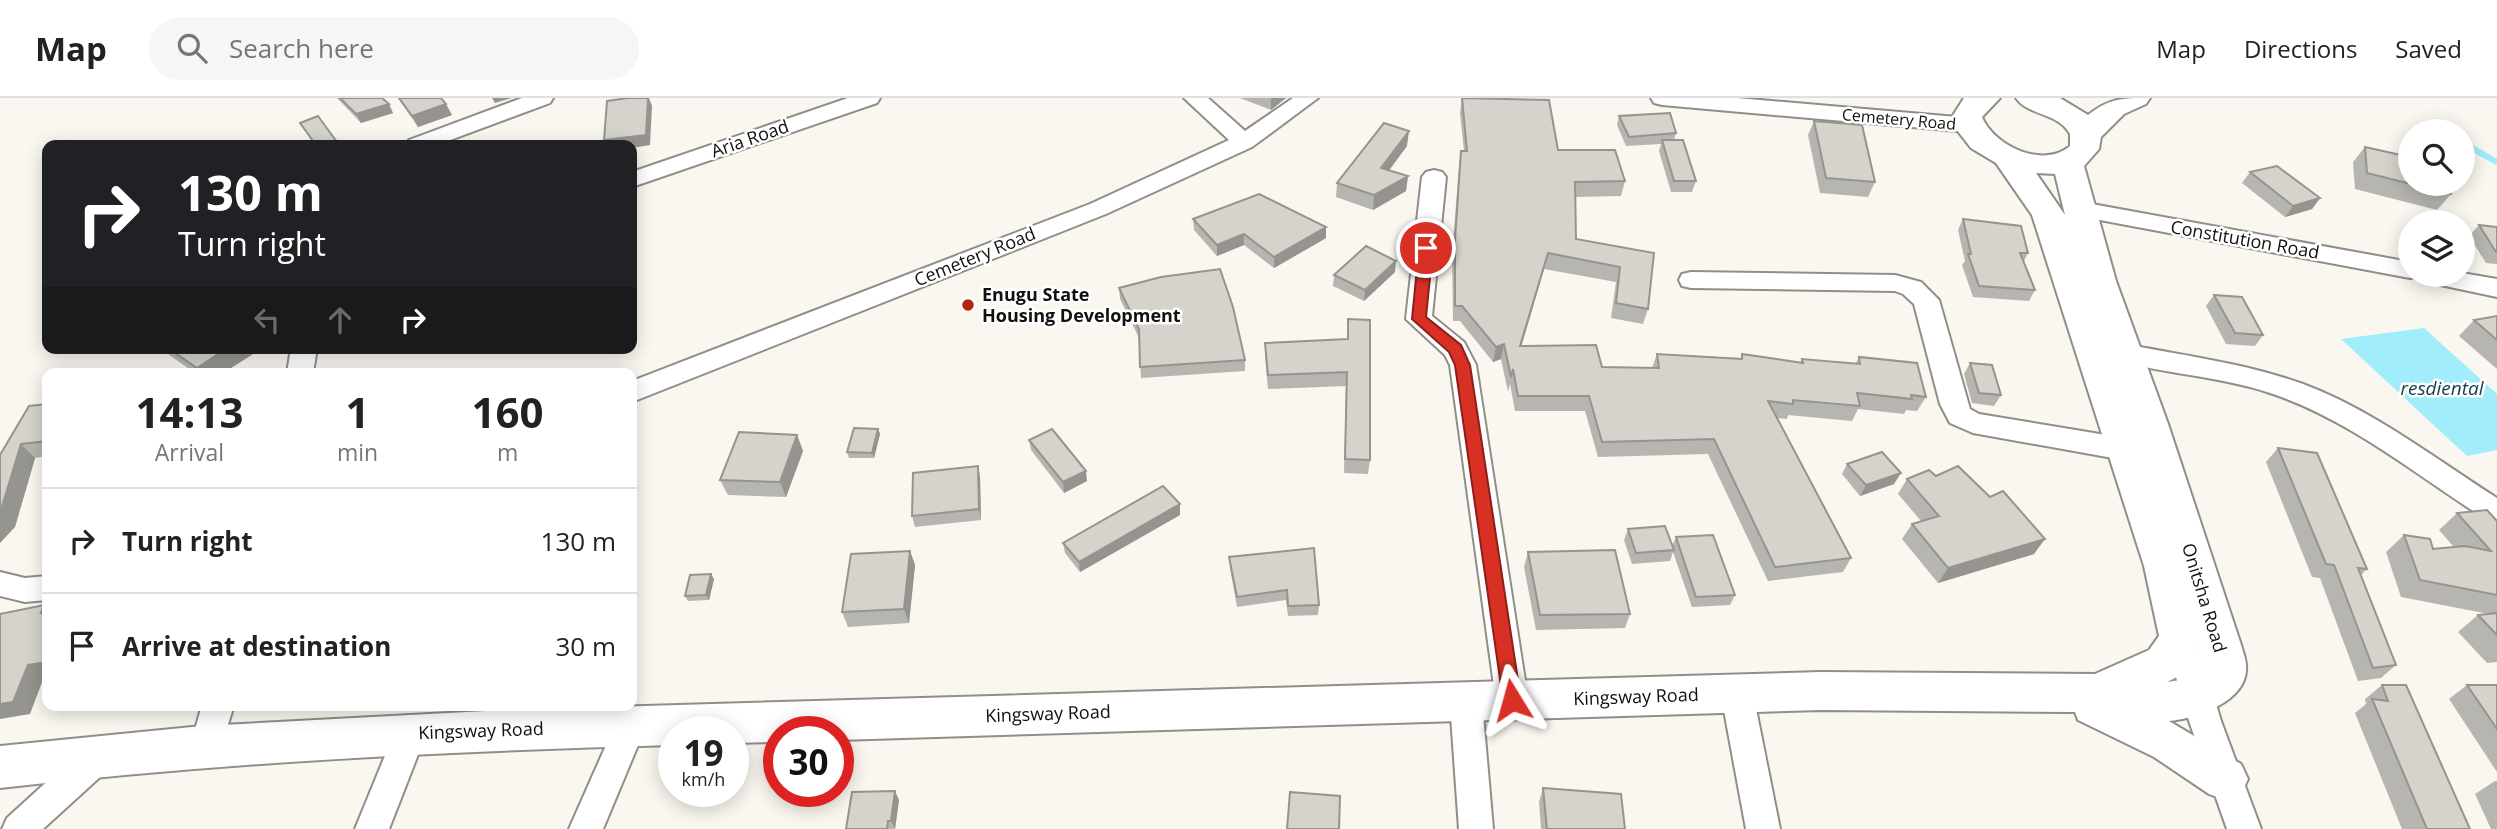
<!DOCTYPE html>
<style>
body{margin:0;font-family:"Open Sans",sans-serif;background:#f6f6f6;color:#222;height:100vh;display:flex;flex-direction:column;font-size:26px;white-space:nowrap}
*{box-sizing:border-box;margin:0}
p{font-size:23px;color:#767676}
.icon{flex:none;width:38px;height:38px;fill:none;stroke:currentColor;stroke-width:2;stroke-linecap:round;stroke-linejoin:round}
.map{position:relative;flex:1;overflow:hidden}
.drawer{position:absolute;left:42px;top:270px;width:595px;height:343px;display:flex;flex-direction:column;background:#fff;border-radius:14px;box-shadow:0 4px 18px #0003}
.drawer>*{flex:none}
.banner{position:absolute;left:42px;top:42px;width:595px;height:214px;border-radius:14px;box-shadow:0 4px 18px #0003;background:#202124;color:#fff;overflow:hidden}
.fabs{position:absolute;left:2398px;top:21px;display:grid;gap:14px}
.fabs a{display:grid;place-items:center;width:77px;height:77px;border-radius:50%;background:#fff;box-shadow:0 4px 18px #0003;font-size:35px}
.speed{position:absolute;left:658px;top:618px;display:flex;gap:14px;font-size:35px;font-weight:700;text-align:center}
.speed>*{display:grid;place-content:center;width:91px;height:91px;border-radius:50%;background:#fff;box-shadow:0 4px 18px #0003;line-height:1}
.speed small{font-size:18px;font-weight:400}
.speed .limit{border:10px solid #d22;background:#fff;color:#111}
.pin{position:absolute;display:grid;place-items:center;width:60px;height:60px;color:#fff;margin:-30px;border:4px solid #fff;border-radius:50%;box-shadow:0 2px 7px #0007}
.me{position:absolute;width:77px;margin:-38px;rotate:352deg;stroke-linejoin:round;filter:drop-shadow(0 0 5px #0008)}
.turn{display:flex;align-items:center;gap:24px;height:147px;padding:0 21px;font-size:32px}
.turn .icon{width:91px;height:91px;stroke-width:2.5}
.turn b{display:block;font-size:49px;line-height:60px}
.lanes{display:flex;align-items:center;height:66px;padding:0 21px;background:#0003;justify-content:center;gap:35px;direction:ltr}
.lanes .off{opacity:.35}
.eta{display:flex;justify-content:space-evenly;align-items:center;height:119px;text-align:center}
.eta b{font-size:42px;font-weight:700;line-height:49px}
ul{padding:0;list-style:none}
li{display:flex;align-items:center;gap:21px;height:105px;padding:0 21px;border-top:2px solid #e0e0e0}
li div{flex:1}
li b{display:block;font-size:26px}
li em{font-style:normal}
header{display:flex;align-items:center;gap:42px;box-sizing:border-box;height:98px;padding:0 35px;background:#fff;border-bottom:2px solid #e0e0e0}
header strong{font-size:33px}
nav{display:flex;gap:38px;margin-inline-start:auto;font-size:24px}
.search{width:490px;height:63px;background:#f6f6f6;display:flex;align-items:center;gap:18px;box-sizing:border-box;padding:0 24px;border-radius:38px;color:#767676;font-size:26px}
.map>svg:first-child{display:block}
.water{fill:#a1edfc}
.lines{fill:none;stroke-linecap:round;stroke-linejoin:round}
.stream{stroke:#a1edfc;stroke-width:6}
.minor-casing{stroke:#908e87;stroke-width:4}
.primary-casing{stroke:#908e87;stroke-width:4}
.minor{fill:#fff;fill-rule:evenodd}
.primary{fill:#fff;fill-rule:evenodd}
.wall{fill:#b7b5af}
.shaded-wall{fill:#95948f}
.building{fill:#d5d3cc;stroke:#95948f;stroke-width:2}
.route{fill:#d93025;stroke:#8d1f18;stroke-width:2}
.poi-dot{fill:#b2250c;stroke:#fff;stroke-width:2.5}
.labels{text-anchor:middle;stroke-width:5;stroke-linejoin:round;paint-order:stroke}
.far-street-label{font-size:16px;fill:#12110f;stroke:#fff}
.street-label{font-size:18px;fill:#12110f;stroke:#fff}
.poi-label{font-size:18px;font-weight:bold;fill:#12110f;stroke:#fff;text-anchor:start}
.water-label{font-size:19px;font-style:italic;fill:#14424a;stroke:#fff}
</style>
<header>
<strong>Map</strong>
<div class="search"><svg class="icon" aria-label="search" viewBox="0 0 24 24"><circle cx="10" cy="10" r="6"/><path d="M15 15l6 6"/></svg>Search here</div>
<nav><a>Map</a><a>Directions</a><a>Saved</a></nav>
</header>
<div class="map">
<svg width="2497" height="731" viewBox="0 0 2497 731">
<rect width="100%" height="100%" fill="#f9f7ef"/>
<path class="water" d="M2424,230L2497,296V352L2467,358L2341,241Z"/>
<g class="lines">
<path class="stream" d="M2468,48L2497,64"/>
<g class="minor-casing">
<g id="minor">
<path d="M522,0H553L550,5L437,47H406L409,42Z"/>
<path d="M848,0H880L877,5L632,89V74Z"/>
<path d="M1184,0H1208L1245,33L1293,0H1318L1252,49L1106,116L632,304V283L1090,106L1229,42Z"/>
<path d="M1651,0H1737L1969,20L1977,22L1980,27L1977,32L1969,34L1662,7L1654,5Z"/>
<path d="M1434,72L1442,74L1446,79L1432,218L1464,244L1476,267L1528,602L1523,612L1512,616L1501,612L1496,602L1450,267L1445,257L1406,221L1422,79L1426,74Z"/>
<path d="M2081,104L2410,164V177L2462,175L2497,181V199L2431,185L2422,183L2419,178L2410,180L2073,117L2069,112L2073,107Z"/>
<path d="M1691,174L1895,177L1921,184L1939,202L1970,311L1979,316L2124,340L2134,344L2138,351L2134,358L2124,362L1973,335L1950,325L1940,306L1914,206L1903,196L1895,193L1691,190L1682,188L1679,182L1682,176Z"/>
<path d="M2125,246C2185,258 2245,265 2303,286C2373,312 2434,360 2497,400V425L2487,422C2416,377 2348,320 2267,294C2217,278 2165,276 2116,262L2112,255L2116,248Z"/>
<path d="M291,250H317L313,275H287Z"/>
<path d="M0,474L25,480L47,478V502L25,504L0,498Z"/>
<path d="M2181,529L2192,533L2197,542L2221,623L2261,731H2227L2189,623L2165,542L2170,533Z"/>
<path d="M1737,582L1748,586L1753,596L1780,731H1746L1721,596L1726,586Z"/>
<path d="M1466,590L1477,594L1482,604L1493,731H1459L1450,604L1455,594Z"/>
<path d="M202,607H234L218,659L206,664L194,659L190,649Z"/>
<path d="M630,614L641,618L646,628L603,731H569L619,618Z"/>
<path d="M410,621L422,626L426,636L389,731H355L398,626Z"/>
<path d="M99,643L111,647L116,658L111,669L43,731H2L7,720L87,647Z"/>
</g>
</g>
<g class="primary-casing">
<path id="primary" d="M1964,0H2000L1982,19C1994,48 2043,71 2070,48V36C2058,14 2028,18 2016,0H2060L2088,17C2110,0 2121,0 2150,0L2146,6L2124,16L2101,39L2099,51L2084,68L2116,183L2168,326L2242,550C2244,557 2247,565 2246,572C2245,604 2195,621 2169,623L2241,666L2248,681L2241,696L2225,702L2209,696L2154,659L2078,622L2075,614L1821,612L838,642V634H779V644L733,645V634H674V647C448,653 224,664 0,690V648L202,628L505,612L1821,574L2095,576L2149,552L2159,538L2144,468L2032,117L1996,65L1971,50L1957,32L1952,19ZM2036,75L2055,76L2065,117ZM2199,549L2203,569L2187,581L2167,584L2179,578Z"/>
</g>
<use href="#minor" class="minor"/>
<use href="#primary" class="primary"/>
</g>
<g class="wall">
<path d="M337,0H382L393,15L361,25Z"/>
<path d="M398,0H441L452,17L418,29Z"/>
<path d="M1240,0H1286L1271,12Z"/>
<path d="M1462,0L1558,52L1625,83L1621,98L1575,99L1576,141L1654,155L1648,211L1643,226L1611,220L1616,184L1544,171L1521,248L1602,269L1652,270L1657,256L1741,260L1742,256L1800,265L1802,261L1856,265L1859,259L1926,299L1917,313L1906,312L1904,316L1858,311L1852,323L1788,317L1787,321L1777,320L1851,460L1843,474L1768,483L1708,356L1598,359L1585,313H1515L1510,286L1508,294L1501,261L1493,264L1460,223H1453L1452,157L1459,68L1461,53H1464L1460,15Z"/>
<path d="M1619,18L1676,35L1674,42L1696,83L1692,94H1671L1659,53L1661,46L1626,48L1617,27Z"/>
<path d="M1814,23L1875,84L1868,99L1820,95L1808,37Z"/>
<path d="M1407,48L1389,73L1408,78L1406,93L1373,112L1336,99L1337,85Z"/>
<path d="M2365,49L2451,96L2437,112L2355,91L2353,64Z"/>
<path d="M2250,74L2320,100L2312,111L2285,119L2242,85Z"/>
<path d="M1193,121L1326,140L1274,170L1244,147L1217,158L1194,132Z"/>
<path d="M1963,121L2028,155L2024,163L2035,192L2029,203L1973,199L1962,167L1965,163L1958,132Z"/>
<path d="M2479,127L2497,129V166L2486,165L2469,138Z"/>
<path d="M1395,174L1364,203L1333,188L1334,177Z"/>
<path d="M1119,190L1245,262V273L1141,280L1139,240L1120,201Z"/>
<path d="M2214,197L2263,237L2255,248L2226,246L2206,208Z"/>
<path d="M2497,218V271L2459,238L2474,222Z"/>
<path d="M1348,221L1370,362L1368,376L1344,375L1346,288L1268,291L1265,259V245L1347,241Z"/>
<path d="M162,250H249L253,256L223,275H195L168,256Z"/>
<path d="M1970,265L2001,297L1994,308L1972,305L1964,276Z"/>
<path d="M47,306V358L35,360L15,429L0,357Z"/>
<path d="M878,331L880,336L874,360H849L847,354Z"/>
<path d="M797,337L803,353L786,399L728,397L720,382Z"/>
<path d="M1029,342L1087,383L1064,395L1031,352Z"/>
<path d="M2278,350L2367,471L2361,477L2396,567L2381,580L2358,583L2320,480L2312,479L2266,364Z"/>
<path d="M1847,366L1894,386L1860,398L1842,376Z"/>
<path d="M1936,378L2034,456L1938,485L1902,441L1912,426L1921,423L1898,396L1907,381Z"/>
<path d="M980,379L981,422L915,429L912,418Z"/>
<path d="M2457,415L2497,423V564L2487,565L2458,534L2478,517L2489,516L2401,499L2386,454L2404,437L2433,451L2454,449L2439,432Z"/>
<path d="M1180,417L1080,474L1065,455L1063,445Z"/>
<path d="M1628,431L1672,448L1676,439L1735,497L1730,507L1692,509L1673,454L1670,463L1632,466L1624,442Z"/>
<path d="M910,453L915,467L909,525L848,529L842,514Z"/>
<path d="M1528,454L1630,516L1625,530L1536,532L1524,469Z"/>
<path d="M1229,459L1319,507L1318,517L1288,518L1286,502L1237,509L1230,470Z"/>
<path d="M714,481L709,502L688,503L685,498Z"/>
<path d="M2382,587L2470,731H2402L2355,615L2366,606L2365,601Z"/>
<path d="M2467,587H2497V674L2449,601Z"/>
<path d="M2495,683H2497V731H2491L2475,696Z"/>
<path d="M1543,690L1625,731H1541L1539,704Z"/>
<path d="M899,702L895,731H846Z"/>
</g>
<g class="shaded-wall">
<path d="M492,0H512L495,5Z"/>
<path d="M648,0H649L652,8L650,47L632,50V47H606L604,42Z"/>
<path d="M1272,0H1286L1271,12V1Z"/>
<path d="M389,6L393,15L361,25L356,16Z"/>
<path d="M446,6L452,17L418,29L412,18Z"/>
<path d="M1409,33L1407,48L1379,85L1381,70Z"/>
<path d="M1408,78L1406,93L1373,112L1374,97Z"/>
<path d="M2320,100L2312,111L2285,119L2293,108Z"/>
<path d="M1326,129V140L1274,170V159Z"/>
<path d="M1244,136V147L1217,158V147Z"/>
<path d="M1548,155L1544,171L1517,263L1520,248Z"/>
<path d="M1396,163L1395,174L1364,203L1365,192Z"/>
<path d="M1504,246L1501,261L1493,264L1496,249Z"/>
<path d="M227,250H249L253,256L223,275H201L197,270Z"/>
<path d="M878,331L880,336L874,360L872,355Z"/>
<path d="M797,337L803,353L786,399L780,384Z"/>
<path d="M21,346L35,360L15,429L0,445V415Z"/>
<path d="M978,368L980,379L981,422L979,411Z"/>
<path d="M1086,373L1087,383L1064,395L1063,384Z"/>
<path d="M1901,375L1894,386L1860,398L1866,387Z"/>
<path d="M1180,406V417L1080,474L1079,464Z"/>
<path d="M2045,441L2034,456L1938,485L1948,470Z"/>
<path d="M910,453L915,467L909,525L904,511Z"/>
<path d="M711,476L714,481L709,502L706,497Z"/>
<path d="M44,507L47,510V520L41,515Z"/>
<path d="M47,564V579H44L30,616L0,621V606L28,567Z"/>
<path d="M895,693L899,702L895,731L891,723Z"/>
</g>
<g class="building">
<path d="M340,0H382L389,6L356,16Z"/>
<path d="M399,0H441L446,6L412,18Z"/>
<path d="M628,0H648L646,37L604,42L607,3Z"/>
<path d="M1462,0L1549,2L1558,52H1615L1625,83L1575,84L1576,141L1654,155L1648,211L1616,205L1620,169L1548,155L1520,248L1596,247L1602,269L1659,270L1657,256L1742,261V256L1803,265L1802,261L1860,266L1859,259L1917,265L1926,299L1911,297L1912,301L1857,295L1860,308L1793,302V306L1768,303L1851,460L1775,469L1714,341L1602,344L1589,298H1518L1513,271L1511,279L1504,246L1496,249L1462,208H1455V142L1461,53H1467Z"/>
<path d="M1670,15L1676,35L1629,39L1619,18Z"/>
<path d="M318,18L337,44L329,47H316L300,25Z"/>
<path d="M1814,23L1862,27L1875,84L1826,80Z"/>
<path d="M1384,25L1409,33L1381,70L1408,78L1374,97L1337,85Z"/>
<path d="M1662,42H1683L1696,83H1674Z"/>
<path d="M2365,49L2410,59V86H2449L2451,96L2367,75Z"/>
<path d="M2277,68L2320,100L2293,108L2250,74Z"/>
<path d="M1259,96L1326,129L1274,159L1244,136L1217,147L1193,121Z"/>
<path d="M1963,121L2021,128L2028,155H2020L2035,192L1979,188L1968,156H1971Z"/>
<path d="M2479,127L2497,129V154H2496Z"/>
<path d="M1366,148L1396,163L1365,192L1334,177Z"/>
<path d="M1220,171L1233,209L1245,262L1140,269L1139,231L1119,190L1161,179Z"/>
<path d="M2214,197L2242,199L2263,237L2235,235Z"/>
<path d="M2497,218V242L2474,222Z"/>
<path d="M1348,221L1370,222V362L1345,361L1347,274L1268,277L1265,245L1348,241Z"/>
<path d="M168,250H227L197,270Z"/>
<path d="M1970,265L1992,267L2001,297L1979,295Z"/>
<path d="M47,306V343L21,346L0,415V357L29,308Z"/>
<path d="M854,330L878,331L872,355L847,354Z"/>
<path d="M1052,331L1086,373L1063,384L1029,342Z"/>
<path d="M739,334L797,337L780,384L720,382Z"/>
<path d="M2278,350L2317,355L2367,471L2358,470L2396,567L2373,570L2334,467L2326,466Z"/>
<path d="M1882,354L1901,375L1866,387L1847,366Z"/>
<path d="M978,368L979,411L912,418L913,375Z"/>
<path d="M1958,368L1990,399L2003,393L2045,441L1948,470L1912,426L1939,418L1907,381L1929,372L1936,378Z"/>
<path d="M1163,388L1180,406L1079,464L1063,445Z"/>
<path d="M2487,412L2497,423V497L2420,482L2404,437L2430,441L2433,451L2465,448L2491,453L2457,415Z"/>
<path d="M1665,428L1674,452L1636,455L1628,431Z"/>
<path d="M1713,437L1735,497L1696,499L1676,439Z"/>
<path d="M1314,450L1319,507L1288,508L1287,492L1237,499L1229,459Z"/>
<path d="M1615,452L1630,516L1540,517L1528,454Z"/>
<path d="M910,453L904,511L842,514L851,456Z"/>
<path d="M711,476L706,497L685,498L690,477Z"/>
<path d="M44,507L41,515L47,514V564L28,567L13,604L0,606V516Z"/>
<path d="M2497,515V537L2478,517Z"/>
<path d="M2382,587H2406L2470,731H2427L2372,601L2388,603Z"/>
<path d="M2467,587H2497V631Z"/>
<path d="M1543,690L1621,696L1625,731H1547Z"/>
<path d="M895,693L891,723H888L887,731H846L852,694Z"/>
<path d="M1290,694L1340,698L1339,731H1287Z"/>
</g>
<path class="route" d="M1426,145L1433,150L1426,219L1461,247L1470,267L1521,602L1518,608L1512,610L1506,608L1503,602L1455,267L1449,254L1412,221L1419,150Z"/>
<circle class="poi-dot" cx="968" cy="207" r="7"/>
<g class="labels">
<g class="far-street-label">
<text transform="translate(1899 21) rotate(5)" y="6">Cemetery Road</text>
</g>
<g class="street-label">
<text transform="translate(750 41) rotate(-19)" y="6">Aria Road</text>
<text transform="translate(2245 142) rotate(10)" y="6">Constitution Road</text>
<text transform="translate(975 159) rotate(-22)" y="6">Cemetery Road</text>
<text transform="translate(2204 500) rotate(73)" y="6">Onitsha Road</text>
<text transform="translate(1636 599) rotate(-2)" y="6">Kingsway Road</text>
<text transform="translate(1048 616) rotate(-2)" y="6">Kingsway Road</text>
<text transform="translate(481 633) rotate(-2)" y="6">Kingsway Road</text>
</g>
<g class="poi-label">
<text x="982" y="203">Enugu State<tspan x="982" dy="21">Housing Development</tspan></text>
</g>
<g class="water-label">
<text x="2442" y="297">resdiental</text>
</g>
</g>
</svg>
<div class="fabs">
<a><svg class="icon" aria-label="search" viewBox="0 0 24 24"><circle cx="10" cy="10" r="6"/><path d="M15 15l6 6"/></svg></a>
<a><svg class="icon" aria-label="layers" viewBox="0 0 24 24"><path d="M12 4l9 5-9 5-9-5zM3 14l9 5 9-5"/></svg></a>
</div>
<div class="speed"><div>19<small>km/h</small></div><div class="limit">30</div></div>
<div class="pin" style="left:1426px;top:150px;background:#d93025"><svg class="icon" aria-label="arrive" viewBox="0 0 24 24"><path d="M6 21V4h12l-3 4 3 4H6"/></svg></div>
<svg class="me" style="left:1512px;top:602px" viewBox="-20 -20 40 40"><path d="M0-17L14 15 0 8-14 15z" fill="#d93025" stroke="#fff" stroke-width="4"/></svg>
<div class="banner">
<div class="turn"><svg class="icon" aria-label="right" viewBox="0 0 24 24"><path d="M7 20v-9h11M14 6l5 5-5 5"/></svg><div><b>130 m</b>Turn right</div></div>
<div class="lanes"><svg class="icon off" aria-label="left" viewBox="0 0 24 24"><path d="M17 20v-9H6M10 6l-5 5 5 5"/></svg><svg class="icon off" aria-label="ahead" viewBox="0 0 24 24"><path d="M12 20V5M6 11l6-6 6 6"/></svg><svg class="icon" aria-label="right" viewBox="0 0 24 24"><path d="M7 20v-9h11M14 6l5 5-5 5"/></svg></div>
</div>
<section class="drawer">
<div class="eta">
<div><b>14:13</b><p>Arrival</p></div>
<div><b>1</b><p>min</p></div>
<div><b>160</b><p>m</p></div>
</div>
<ul>
<li><svg class="icon" aria-label="right" viewBox="0 0 24 24"><path d="M7 20v-9h11M14 6l5 5-5 5"/></svg><div><b>Turn right</b></div><em>130 m</em></li>
<li><svg class="icon" aria-label="arrive" viewBox="0 0 24 24"><path d="M6 21V4h12l-3 4 3 4H6"/></svg><div><b>Arrive at destination</b></div><em>30 m</em></li>
</ul>
</section>
</div>
